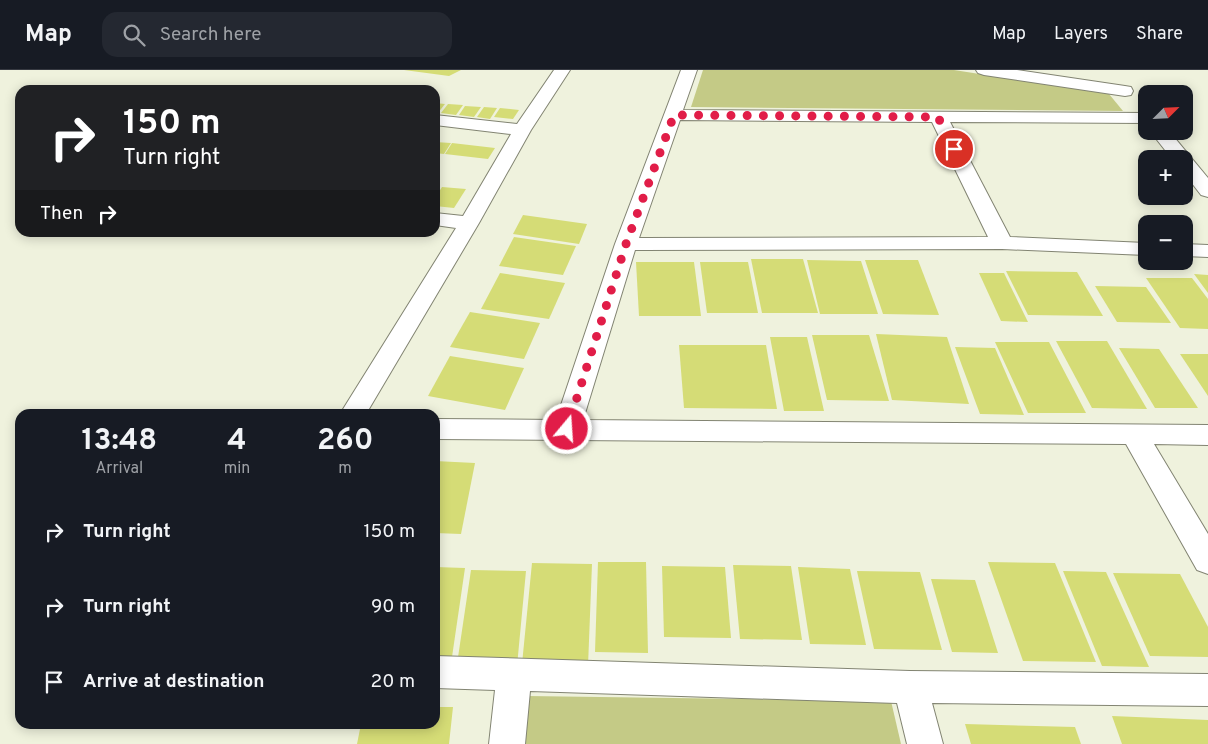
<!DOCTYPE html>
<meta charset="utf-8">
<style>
body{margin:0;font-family:Overpass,sans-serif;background:#242831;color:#f1f3f6;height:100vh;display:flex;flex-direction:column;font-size:19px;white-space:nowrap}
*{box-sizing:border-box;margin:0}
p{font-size:16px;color:#9ea1a6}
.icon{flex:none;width:28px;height:28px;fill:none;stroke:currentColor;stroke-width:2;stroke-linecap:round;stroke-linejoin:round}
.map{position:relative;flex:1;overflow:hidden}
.side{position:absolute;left:15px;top:339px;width:425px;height:320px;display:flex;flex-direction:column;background:#171b24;border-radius:15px;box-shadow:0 2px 12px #0003}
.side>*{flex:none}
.guide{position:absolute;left:15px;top:15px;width:425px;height:152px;border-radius:15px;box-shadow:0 2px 12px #0003;background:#202124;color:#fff;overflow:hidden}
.needle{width:32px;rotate:66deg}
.tools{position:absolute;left:1138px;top:15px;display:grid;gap:10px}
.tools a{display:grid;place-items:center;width:55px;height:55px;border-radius:10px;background:#171b24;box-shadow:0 2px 12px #0003;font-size:25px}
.pin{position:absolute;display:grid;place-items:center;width:42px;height:42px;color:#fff;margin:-21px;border:2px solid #fff;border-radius:50%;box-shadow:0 1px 5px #0007}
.me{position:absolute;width:55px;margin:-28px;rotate:18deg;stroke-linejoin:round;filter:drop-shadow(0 0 4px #0008)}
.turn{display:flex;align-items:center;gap:18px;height:105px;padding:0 25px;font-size:22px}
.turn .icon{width:65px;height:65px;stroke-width:2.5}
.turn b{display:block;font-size:35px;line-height:42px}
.then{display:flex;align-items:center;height:48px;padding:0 25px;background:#0003;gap:10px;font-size:19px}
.eta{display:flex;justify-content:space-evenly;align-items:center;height:85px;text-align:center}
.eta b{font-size:30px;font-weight:700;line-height:35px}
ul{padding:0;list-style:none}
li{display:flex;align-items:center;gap:15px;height:75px;padding:0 25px}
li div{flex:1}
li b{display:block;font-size:19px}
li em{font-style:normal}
header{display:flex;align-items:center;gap:30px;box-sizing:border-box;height:70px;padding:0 25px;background:#171b24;border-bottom:1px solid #363941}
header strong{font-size:24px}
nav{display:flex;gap:28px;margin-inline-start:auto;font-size:18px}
.search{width:350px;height:45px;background:#242831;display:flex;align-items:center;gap:12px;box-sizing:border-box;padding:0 18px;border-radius:15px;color:#9ea1a6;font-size:19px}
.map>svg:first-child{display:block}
.green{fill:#c4ca86}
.building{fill:#d5dc76}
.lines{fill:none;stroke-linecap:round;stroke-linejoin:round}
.minor-casing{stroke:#828472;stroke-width:2}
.minor{fill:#fff;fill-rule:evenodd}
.route{stroke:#e11d48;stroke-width:9;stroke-dasharray:0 16.2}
</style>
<header>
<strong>Map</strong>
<div class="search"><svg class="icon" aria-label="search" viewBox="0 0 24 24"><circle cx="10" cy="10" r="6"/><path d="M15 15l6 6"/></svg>Search here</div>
<nav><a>Map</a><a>Layers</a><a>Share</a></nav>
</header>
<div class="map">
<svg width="1208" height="674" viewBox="0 0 1208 674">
<rect width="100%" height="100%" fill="#eff2dd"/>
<g class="green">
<path d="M703,0H954L1109,24L1123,41L691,37Z"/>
<path d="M527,626L891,631L901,674H523Z"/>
</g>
<g class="building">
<path d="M404,0H461L449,6Z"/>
<path d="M435,33L445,34L437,44H435Z"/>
<path d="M448,34L463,35L456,45L441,43Z"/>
<path d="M465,36L481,37L474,47L459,45Z"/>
<path d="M484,37L497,38L490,49L477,47Z"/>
<path d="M500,38L519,40L513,49L494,47Z"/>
<path d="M435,72L451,73L444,84L435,83Z"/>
<path d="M452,73L495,78L488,89L445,84Z"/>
<path d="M442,117L466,119L454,138L435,136V128Z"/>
<path d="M523,145L587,154L579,174L513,164Z"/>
<path d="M514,167L576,176L563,205L499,196Z"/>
<path d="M751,189H803L818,243H762Z"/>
<path d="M807,190L861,191L878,244H820Z"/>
<path d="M865,190H918L939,245L883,244Z"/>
<path d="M636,192H694L701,246H639Z"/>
<path d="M700,192H748L758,243H707Z"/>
<path d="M1006,201L1077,202L1103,246L1028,245Z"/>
<path d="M500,203L565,213L549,249L481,239Z"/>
<path d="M979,203H1004L1028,252L1001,251Z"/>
<path d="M1194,204L1208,205V223Z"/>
<path d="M1146,208H1192L1208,229V259L1180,258Z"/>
<path d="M1095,216L1146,217L1171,253L1117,252Z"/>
<path d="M470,242L540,253L524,289L450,277Z"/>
<path d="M876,264L947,267L969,334L892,330Z"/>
<path d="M812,265H869L889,331L827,330Z"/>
<path d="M770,267H807L824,341H784Z"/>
<path d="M1056,271H1107L1147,339L1092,338Z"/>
<path d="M995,272H1049L1086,343H1028Z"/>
<path d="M679,275H766L777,339L684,338Z"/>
<path d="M955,277L995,278L1024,345L980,344Z"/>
<path d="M1119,278L1159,279L1198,338H1155Z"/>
<path d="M1180,284H1208V326Z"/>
<path d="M450,286L524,298L505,340L428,326Z"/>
<path d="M435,391L475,393L461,464L435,463Z"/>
<path d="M598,492H646L648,583L595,582Z"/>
<path d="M988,492L1055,493L1096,592L1023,591Z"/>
<path d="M532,493L592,494L588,596L522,594Z"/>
<path d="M733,495L791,496L802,570L740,569Z"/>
<path d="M662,496L725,497L731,568L664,567Z"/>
<path d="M435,497L465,498L452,587H435Z"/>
<path d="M798,497L850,499L866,575L810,574Z"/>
<path d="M471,500L526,501L517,596L457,594Z"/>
<path d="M857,501L920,502L942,580L874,579Z"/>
<path d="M1063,501L1106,502L1149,597L1102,596Z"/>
<path d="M1113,503L1180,504L1208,557V587L1150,586Z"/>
<path d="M931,509L975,510L998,583L952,582Z"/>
<path d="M435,637H453L449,674H357L361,654H435Z"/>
<path d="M1112,646L1208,650V674H1122Z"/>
<path d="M965,654L1075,657L1081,674H971Z"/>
</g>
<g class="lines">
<g class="minor-casing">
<g id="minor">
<path d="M554,0H570L531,60L479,153L366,344H340L456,158L435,155V143L463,146L511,64L435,55V45L517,54Z"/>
<path d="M681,0H697L683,40L1146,43V53L950,52L1010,167L1146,173V185L1002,179L635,180L583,350L1208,355V375L1154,374L1208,464V504L1197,500L1126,374L435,369V349L556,350L615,174ZM680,50L932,52L988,167L639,168Z"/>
<path d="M976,0H1017L1125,16L1131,17L1133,21L1131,25L1125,26L984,5L978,3Z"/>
<path d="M1150,61H1169L1208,108V127L1201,125L1184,103V89H1172Z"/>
<path d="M1184,174L1208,175V187L1184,186Z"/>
<path d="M435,586L910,601L1208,604V636L932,633L943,674H907L897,633L530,621L525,674H489L495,620L435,618Z"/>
</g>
</g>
<use href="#minor" class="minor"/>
</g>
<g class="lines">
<path class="route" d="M567,359L626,174L674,45L938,47L954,79"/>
</g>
</svg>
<div class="tools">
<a><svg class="needle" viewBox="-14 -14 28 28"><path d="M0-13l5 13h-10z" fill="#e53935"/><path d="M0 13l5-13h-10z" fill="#9ea1a6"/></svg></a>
<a>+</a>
<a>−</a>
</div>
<div class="pin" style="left:954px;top:79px;background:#d93025"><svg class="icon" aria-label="arrive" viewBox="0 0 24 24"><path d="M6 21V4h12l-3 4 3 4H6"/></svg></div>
<svg class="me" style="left:567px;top:359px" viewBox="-20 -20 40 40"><circle r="17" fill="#e11d48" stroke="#fff" stroke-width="3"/><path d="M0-11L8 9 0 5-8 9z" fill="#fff"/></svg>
<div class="guide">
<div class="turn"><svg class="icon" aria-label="right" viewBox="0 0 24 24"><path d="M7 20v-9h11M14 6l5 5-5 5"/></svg><div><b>150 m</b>Turn right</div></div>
<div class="then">Then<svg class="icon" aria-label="right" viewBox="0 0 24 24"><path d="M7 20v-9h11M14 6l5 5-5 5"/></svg></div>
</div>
<section class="side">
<div class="eta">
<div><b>13:48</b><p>Arrival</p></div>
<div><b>4</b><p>min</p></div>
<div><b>260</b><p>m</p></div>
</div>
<ul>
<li><svg class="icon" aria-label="right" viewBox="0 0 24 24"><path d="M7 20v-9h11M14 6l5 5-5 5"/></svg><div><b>Turn right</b></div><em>150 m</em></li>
<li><svg class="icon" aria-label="right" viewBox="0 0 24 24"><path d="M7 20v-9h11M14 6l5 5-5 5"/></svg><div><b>Turn right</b></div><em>90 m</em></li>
<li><svg class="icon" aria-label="arrive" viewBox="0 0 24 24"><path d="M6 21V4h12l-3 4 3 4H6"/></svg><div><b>Arrive at destination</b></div><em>20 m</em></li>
</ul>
</section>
</div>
